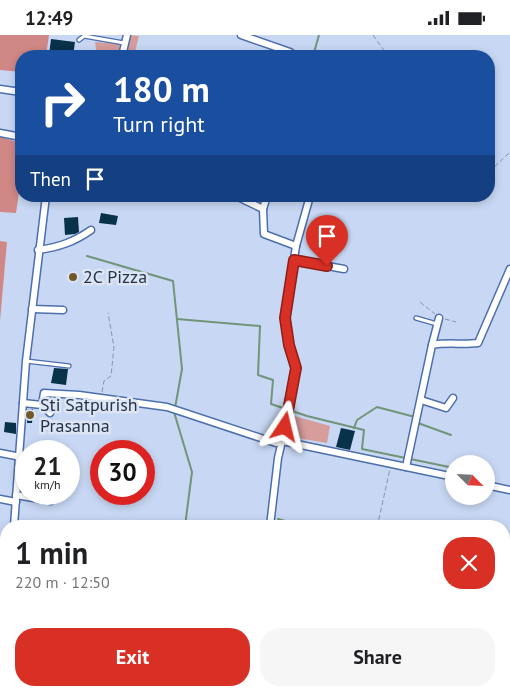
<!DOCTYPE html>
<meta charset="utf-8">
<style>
body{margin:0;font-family:"PT Sans",sans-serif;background:#f6f6f6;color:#202124;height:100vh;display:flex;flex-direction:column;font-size:19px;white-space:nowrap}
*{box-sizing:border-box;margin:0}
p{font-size:16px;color:#757577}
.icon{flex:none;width:28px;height:28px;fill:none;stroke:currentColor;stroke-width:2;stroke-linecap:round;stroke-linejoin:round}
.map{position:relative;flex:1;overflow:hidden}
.sheet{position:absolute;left:0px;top:485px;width:510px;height:176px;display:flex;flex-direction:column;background:#fff;border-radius:20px 20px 0 0;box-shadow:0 2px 8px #0003}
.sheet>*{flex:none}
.top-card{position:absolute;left:15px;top:15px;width:480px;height:152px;border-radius:20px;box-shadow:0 2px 8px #0003;background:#1a4fa0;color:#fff;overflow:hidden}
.needle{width:32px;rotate:114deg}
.tools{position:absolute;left:445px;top:420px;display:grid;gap:10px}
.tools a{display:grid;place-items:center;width:50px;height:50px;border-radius:50%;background:#fff;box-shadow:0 2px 8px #0003;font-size:25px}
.speed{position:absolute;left:15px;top:405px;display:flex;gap:10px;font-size:25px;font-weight:700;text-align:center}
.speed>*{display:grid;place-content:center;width:65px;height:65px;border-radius:50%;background:#fff;box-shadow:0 2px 8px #0003;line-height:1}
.speed small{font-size:12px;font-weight:400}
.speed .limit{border:8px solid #d22;background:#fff;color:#111}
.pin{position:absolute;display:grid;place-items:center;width:42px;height:42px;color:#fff;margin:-51px -21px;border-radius:50% 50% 50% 0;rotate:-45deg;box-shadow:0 0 5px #0007}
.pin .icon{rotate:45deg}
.me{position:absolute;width:55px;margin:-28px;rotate:10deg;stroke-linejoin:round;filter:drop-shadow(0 0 4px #0008)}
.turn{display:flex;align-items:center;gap:18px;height:105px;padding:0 15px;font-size:22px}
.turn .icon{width:65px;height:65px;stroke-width:2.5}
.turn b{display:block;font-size:35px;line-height:42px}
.then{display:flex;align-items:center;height:48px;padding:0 15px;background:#0003;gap:10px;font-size:19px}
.round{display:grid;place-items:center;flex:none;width:52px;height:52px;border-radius:20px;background:#f6f6f6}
.overview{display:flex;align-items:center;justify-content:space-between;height:85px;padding:0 15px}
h1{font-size:30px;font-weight:700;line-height:38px}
.button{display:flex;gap:10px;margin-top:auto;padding:10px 15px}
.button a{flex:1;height:58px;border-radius:20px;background:#d93025;color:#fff;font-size:20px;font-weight:700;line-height:58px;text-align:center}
.button a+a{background:#f6f6f6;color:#202124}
.status{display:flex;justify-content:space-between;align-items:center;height:35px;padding:0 25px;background:#fff;direction:ltr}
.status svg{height:14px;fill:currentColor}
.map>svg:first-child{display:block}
.green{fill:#d69d9b}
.forest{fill:#d08886}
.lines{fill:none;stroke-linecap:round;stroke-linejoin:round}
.stream{stroke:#709578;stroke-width:2}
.building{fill:#08314a}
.service-casing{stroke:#4c6fac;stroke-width:5.5}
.minor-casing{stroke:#4c6fac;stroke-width:9}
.path{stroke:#8696b1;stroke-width:1;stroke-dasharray:5 2.5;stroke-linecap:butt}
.service{stroke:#fff;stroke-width:3}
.minor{stroke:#fff;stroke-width:6}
.route-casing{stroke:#8d1f18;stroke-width:12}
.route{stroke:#d93025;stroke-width:9}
.poi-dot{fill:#72592a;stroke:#dde5f3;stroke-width:2}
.labels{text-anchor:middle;stroke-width:5;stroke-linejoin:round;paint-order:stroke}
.poi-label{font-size:18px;fill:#23334d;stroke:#dde5f3;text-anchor:start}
</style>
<div class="status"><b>12:49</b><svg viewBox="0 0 49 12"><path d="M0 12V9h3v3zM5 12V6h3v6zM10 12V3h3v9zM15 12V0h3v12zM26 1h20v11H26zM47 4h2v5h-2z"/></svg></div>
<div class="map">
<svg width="510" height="661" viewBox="0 0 510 661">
<rect width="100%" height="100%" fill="#c8d8f4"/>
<g class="green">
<path d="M129,0L139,1L134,21H126Z"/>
<path d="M95,7L120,9L118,21H97Z"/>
<path d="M291,380L330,391L327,408L291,402L288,397Z"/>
</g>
<g class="forest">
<path d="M0,0H49L46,21H21V37L0,35Z"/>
<path d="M0,102L21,108V144L16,178L0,177Z"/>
<path d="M0,206L7,207L0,286Z"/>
</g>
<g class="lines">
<g class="stream">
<path d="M313,21L319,0"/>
<path d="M87,221L173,246L182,334L175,373"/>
<path d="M177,284L260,291L258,340L273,345L271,369L307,381L364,395L362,414L454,433"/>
<path d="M174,377L192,437L185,491"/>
<path d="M418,388L451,400"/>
<path d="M354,393L357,385L377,372L415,382"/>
<path d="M278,484L303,491"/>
<path d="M252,655L267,661"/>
</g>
</g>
<g class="building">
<path d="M51,4L75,7L73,21L49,20Z"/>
<path d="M101,178L118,181L116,190L99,188Z"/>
<path d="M78,182L79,197L75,199L65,200L64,183Z"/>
<path d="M54,333L68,334L66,350L51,348Z"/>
<path d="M28,374H33L32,388H27Z"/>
<path d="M5,387L16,388V399L4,397Z"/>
<path d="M341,393L355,396L350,415L336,412Z"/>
</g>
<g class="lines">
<g class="service-casing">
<g id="service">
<path d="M79,5L84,1L124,8"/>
<path d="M416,283L437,289"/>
<path d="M26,326L69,331"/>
<path d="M10,660L20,655"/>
</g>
</g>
<g class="minor-casing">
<g id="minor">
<path d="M241,0L290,17L295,21"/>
<path d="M122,21L127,0"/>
<path d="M0,54L21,57"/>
<path d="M0,98L21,102"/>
<path d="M236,161L263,174L264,199L296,211"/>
<path d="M263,174L267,161"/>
<path d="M38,215C59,212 74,207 91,195"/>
<path d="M294,225L344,234"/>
<path d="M32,274L63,275"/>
<path d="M432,310L439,283"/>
<path d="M421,365L446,373L453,363"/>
<path d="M23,368L42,370L44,358L79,360L167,372L276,408L282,406L454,442"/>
<path d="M42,370L50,378"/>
<path d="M0,418L26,423"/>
<path d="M406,432L432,310C447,307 462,310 478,308L510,234"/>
<path d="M486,450L510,455"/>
<path d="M16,460L51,466"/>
<path d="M0,464L16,467"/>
<path d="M14,491L26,326L46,161"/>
<path d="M270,491L278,423L282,406L295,333L289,310L285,283L296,211L310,161"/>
<path d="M0,537L6,543"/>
<path d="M0,632L6,629"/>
<path d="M64,655L66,661"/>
<path d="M238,661L240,655"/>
</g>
</g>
<g class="path">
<path d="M373,0L388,21"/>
<path d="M489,137L510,117"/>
<path d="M420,267L435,279"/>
<path d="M445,284L456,287"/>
<path d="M102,357L104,346L111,341L114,312L108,278"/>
<path d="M381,491L378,488L390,434"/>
<path d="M0,609L6,610"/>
</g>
<use href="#service" class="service"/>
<use href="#minor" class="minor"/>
</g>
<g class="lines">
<g class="route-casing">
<path id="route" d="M285,392L296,333L289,310L285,283L294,225L327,231"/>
</g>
<use href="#route" class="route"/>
</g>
<g class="poi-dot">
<circle cx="73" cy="242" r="5"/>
<circle cx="30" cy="380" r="5"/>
</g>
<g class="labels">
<g class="poi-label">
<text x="83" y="248">2C Pizza</text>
<text x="40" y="376">Sti Satpurish<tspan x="40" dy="21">Prasanna</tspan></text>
</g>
</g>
</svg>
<div class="tools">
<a><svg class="needle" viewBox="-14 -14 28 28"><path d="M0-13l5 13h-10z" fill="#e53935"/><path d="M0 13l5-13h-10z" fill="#757577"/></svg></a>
</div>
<div class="speed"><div>21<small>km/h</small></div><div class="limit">30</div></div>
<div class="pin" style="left:327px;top:231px;background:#d93025"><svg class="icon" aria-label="arrive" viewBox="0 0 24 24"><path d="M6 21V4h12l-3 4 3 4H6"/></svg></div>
<svg class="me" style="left:285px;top:392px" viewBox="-20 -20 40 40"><path d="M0-17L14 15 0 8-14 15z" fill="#d93025" stroke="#fff" stroke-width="4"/></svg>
<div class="top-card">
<div class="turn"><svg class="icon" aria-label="right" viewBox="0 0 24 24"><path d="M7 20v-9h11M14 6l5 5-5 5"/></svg><div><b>180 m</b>Turn right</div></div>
<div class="then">Then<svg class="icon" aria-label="arrive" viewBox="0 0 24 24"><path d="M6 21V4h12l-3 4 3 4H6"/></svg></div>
</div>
<section class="sheet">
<div class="overview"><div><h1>1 min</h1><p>220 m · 12:50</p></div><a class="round" style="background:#d93025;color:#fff"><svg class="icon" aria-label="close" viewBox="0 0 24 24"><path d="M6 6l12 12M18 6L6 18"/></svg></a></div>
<div class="button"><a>Exit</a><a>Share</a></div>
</section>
</div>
